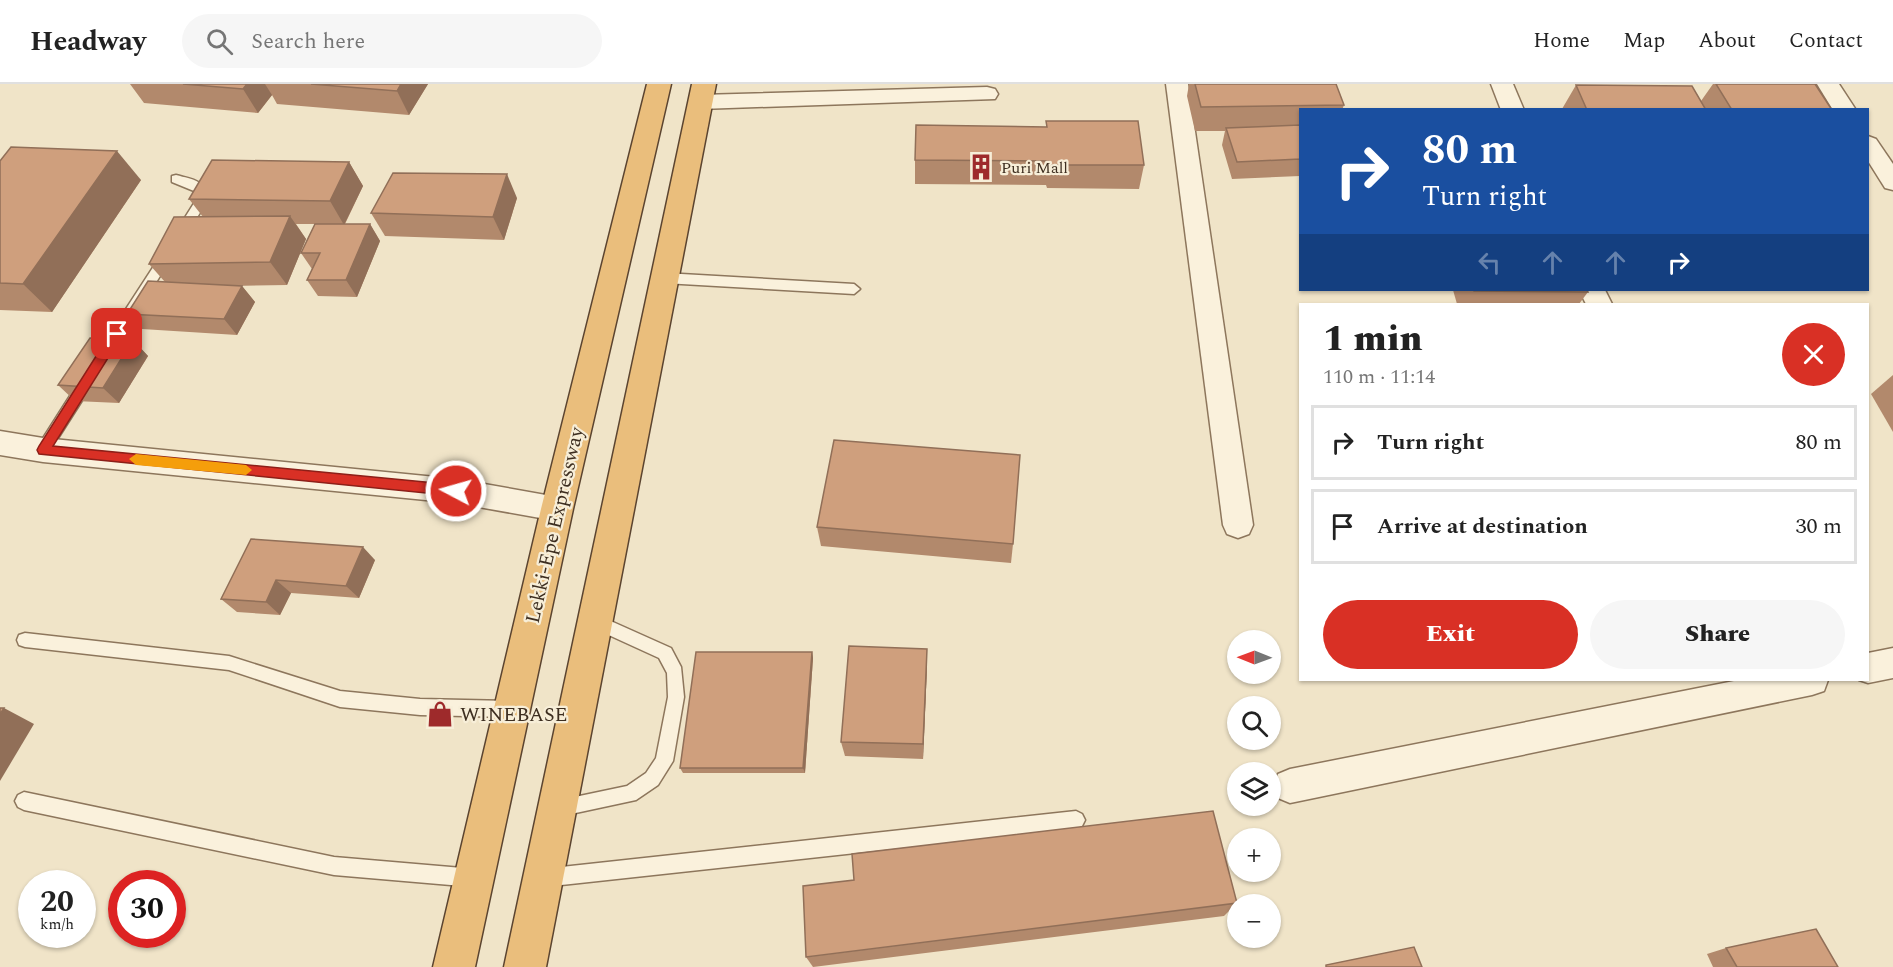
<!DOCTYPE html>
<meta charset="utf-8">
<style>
body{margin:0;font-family:Spectral,serif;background:#f6f6f6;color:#222;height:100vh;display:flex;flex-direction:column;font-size:22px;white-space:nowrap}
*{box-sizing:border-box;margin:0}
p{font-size:20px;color:#767676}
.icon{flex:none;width:33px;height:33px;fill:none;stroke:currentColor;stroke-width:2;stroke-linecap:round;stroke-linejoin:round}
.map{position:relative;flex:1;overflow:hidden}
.details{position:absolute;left:1299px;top:219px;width:570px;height:378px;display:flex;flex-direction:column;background:#fff;border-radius:0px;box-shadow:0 2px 4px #0004}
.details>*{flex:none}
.guide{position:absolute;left:1299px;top:24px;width:570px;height:183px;border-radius:0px;box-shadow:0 2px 4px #0004;background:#1a4fa0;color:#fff;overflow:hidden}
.needle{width:39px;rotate:271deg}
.fabs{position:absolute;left:1227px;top:546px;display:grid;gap:12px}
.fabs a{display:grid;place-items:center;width:54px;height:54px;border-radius:50%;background:#fff;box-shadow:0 2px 4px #0004;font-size:30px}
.speed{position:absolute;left:18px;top:786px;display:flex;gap:12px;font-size:30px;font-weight:700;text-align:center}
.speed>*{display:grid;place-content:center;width:78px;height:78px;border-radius:50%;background:#fff;box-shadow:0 2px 4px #0004;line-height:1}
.speed small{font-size:15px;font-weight:400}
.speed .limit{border:9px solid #d22;background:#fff;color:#111}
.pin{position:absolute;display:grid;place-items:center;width:51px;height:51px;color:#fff;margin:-26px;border-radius:12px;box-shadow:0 3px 9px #0006}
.me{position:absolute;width:66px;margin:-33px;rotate:276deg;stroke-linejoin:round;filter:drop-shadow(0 0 4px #0008)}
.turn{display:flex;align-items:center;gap:21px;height:126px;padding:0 24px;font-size:27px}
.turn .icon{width:78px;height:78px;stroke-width:2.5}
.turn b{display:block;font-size:42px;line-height:51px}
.lanes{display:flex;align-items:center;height:57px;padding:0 24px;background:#0003;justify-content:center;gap:30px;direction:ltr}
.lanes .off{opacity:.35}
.round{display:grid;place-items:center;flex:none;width:63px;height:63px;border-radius:32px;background:#f6f6f6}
.headline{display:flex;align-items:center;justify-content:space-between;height:102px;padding:0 24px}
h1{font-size:36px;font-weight:800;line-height:45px}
.primary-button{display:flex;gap:12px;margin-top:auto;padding:12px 24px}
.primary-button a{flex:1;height:69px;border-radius:36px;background:#d93025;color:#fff;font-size:24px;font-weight:800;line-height:69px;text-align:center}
.primary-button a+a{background:#f6f6f6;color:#222}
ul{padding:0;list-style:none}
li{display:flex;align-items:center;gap:18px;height:75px;margin:0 12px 9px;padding:0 12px;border:3px solid #e0e0e0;border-radius:0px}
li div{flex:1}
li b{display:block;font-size:22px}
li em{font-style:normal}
header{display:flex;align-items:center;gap:36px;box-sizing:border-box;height:84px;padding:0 30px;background:#fff;border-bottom:2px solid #e0e0e0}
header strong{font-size:28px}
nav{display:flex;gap:33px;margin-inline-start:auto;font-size:21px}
.search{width:420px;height:54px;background:#f6f6f6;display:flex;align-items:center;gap:15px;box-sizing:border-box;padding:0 21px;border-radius:33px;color:#767676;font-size:22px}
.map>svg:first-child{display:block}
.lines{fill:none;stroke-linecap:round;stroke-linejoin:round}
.service-casing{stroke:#8d765c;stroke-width:3}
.minor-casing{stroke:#8d765c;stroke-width:3}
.trunk-casing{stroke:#5b4430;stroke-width:3}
.service{fill:#faf1dc;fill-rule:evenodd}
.minor{fill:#faf1dc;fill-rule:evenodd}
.trunk{fill:#eabe7c;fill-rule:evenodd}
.wall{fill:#b2896c}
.shaded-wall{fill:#916f58}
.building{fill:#cf9f7d;stroke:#916f58;stroke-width:1.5}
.route{fill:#d93025;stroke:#8d1f18;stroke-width:1.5}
.slow{fill:#f59e0b}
.labels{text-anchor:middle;stroke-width:4.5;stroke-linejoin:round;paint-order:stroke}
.far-poi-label{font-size:16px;fill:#3d2e20;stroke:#f7eed8;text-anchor:start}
.street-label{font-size:20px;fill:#3d2e20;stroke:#f7eed8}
.poi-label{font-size:20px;fill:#3d2e20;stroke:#f7eed8;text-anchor:start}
</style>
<header>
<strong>Headway</strong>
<div class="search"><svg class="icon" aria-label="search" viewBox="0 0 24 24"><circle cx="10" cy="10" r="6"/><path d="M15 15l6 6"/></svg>Search here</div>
<nav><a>Home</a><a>Map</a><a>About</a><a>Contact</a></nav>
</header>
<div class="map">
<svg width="1893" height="883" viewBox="0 0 1893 883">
<rect width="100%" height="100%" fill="#f0e4c8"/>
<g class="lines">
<g class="service-casing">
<g id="service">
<path d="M176,91C194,96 204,95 208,116L184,154L180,155L174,151L196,116L194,107L172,98V92Z"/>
<path d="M167,167L173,171L108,276H98L96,272L98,268L163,168Z"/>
<path d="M664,189L854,200L860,205L854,210L664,199L658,194Z"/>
<path d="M85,295L92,300L90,304L48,370H38L36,366L38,362L80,296Z"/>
<path d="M595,530L671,564L681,583L684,613L673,677L658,701L636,716L557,733L551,730L548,724L551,718L627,702L646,689L656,674L668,613L667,589L659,574L589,542L587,537L589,532Z"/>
<path d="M25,549L229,572L340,607L420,615L512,617L518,619L520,625L518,631L512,633L420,631L340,623L229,586L25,563L19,561L17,556L19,551Z"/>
<path d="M24,708L334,773L474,785L480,788L483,794L480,800L474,803L334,791L24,726L18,723L15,717L18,711Z"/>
<path d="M1076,727L1082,730L1085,736L1082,742L1076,745L543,803L537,800L534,794L537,788L543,785Z"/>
</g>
</g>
<g class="minor-casing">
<g id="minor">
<path d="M1166,0H1188L1253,441L1249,450L1238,454L1227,450L1223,441Z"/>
<path d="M1491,0H1513L1524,26H1501Z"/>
<path d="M1817,0H1839L1856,26H1833Z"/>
<path d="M987,3L995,5L998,10L995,15L700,25L692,23L689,18L692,13L700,11Z"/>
<path d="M1868,52L1876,55L1893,80V106L1885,104L1868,77Z"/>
<path d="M1579,206H1605L1612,220H1586Z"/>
<path d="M0,347L43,354L456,395L557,413L568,416L572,425L568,434L557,437L456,419L43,378L0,371Z"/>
<path d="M1893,564V594L1868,599L1859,596H1868V569Z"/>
<path d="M1739,596H1828L1824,607L1812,611L1290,719L1278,714L1273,702L1278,690L1290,685Z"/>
</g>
</g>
<g class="trunk-casing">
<g id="trunk">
<path d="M647,0H671L573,425L475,883H433L541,425Z"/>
<path d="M692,0H716L546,883H504Z"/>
</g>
</g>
<use href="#service" class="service"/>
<use href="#minor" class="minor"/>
<use href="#trunk" class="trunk"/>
</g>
<g class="wall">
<path d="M130,0H428L409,31L277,20L272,11L258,29L144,19Z"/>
<path d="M1189,0H1336L1344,21L1342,26H1300V92L1232,95L1222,61L1225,47H1195L1187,12Z"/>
<path d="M1713,0H1815L1832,26L1562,25L1576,1L1701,17Z"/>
<path d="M1046,37L1144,81L1139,105L1047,104L1046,101L915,100V76L1046,43Z"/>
<path d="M0,77L141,96L52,228L0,226Z"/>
<path d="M349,78L363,102L345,140H370L380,157L357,213L318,212L307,196L312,185L301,169L315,140H296L306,155L287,201L232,202H242L255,218L237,251L142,245L127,230L165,198L149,180L203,133L189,115Z"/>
<path d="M517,114L504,156L385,152L371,129Z"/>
<path d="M1453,206H1587L1588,208L1579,220H1457Z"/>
<path d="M133,256L148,272L119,319L75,317L58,301Z"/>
<path d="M1893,291V348L1871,310Z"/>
<path d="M817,443L1013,460L1011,479L821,462Z"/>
<path d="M251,455L375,476L359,514L291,509L280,531L237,528L221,515Z"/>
<path d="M927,565V582L923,675L845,672L841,658Z"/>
<path d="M812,568L813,574L805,689H683L680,684Z"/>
<path d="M1237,819L1224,832L813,883L806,873Z"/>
<path d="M1726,864L1838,883H1713L1707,870Z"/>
</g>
<g class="shaded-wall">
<path d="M247,0H265L272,11L258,29L243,5Z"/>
<path d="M401,0H428L409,31L397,7Z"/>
<path d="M117,67L141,96L52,228L23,200Z"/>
<path d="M349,78L363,102L344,141L330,117Z"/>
<path d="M507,90L517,114L504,156L493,133Z"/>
<path d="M290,132L306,155L287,201L270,178Z"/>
<path d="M370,140L380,157L357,213L346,196Z"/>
<path d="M242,202L255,218L237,251L224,235Z"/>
<path d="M133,256L148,272L119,319L103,304Z"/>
<path d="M363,463L375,476L359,514L346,502Z"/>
<path d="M276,496L291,509L280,531L266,518Z"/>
<path d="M927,565V582L923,675V660Z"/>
<path d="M812,568L813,574L805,689L803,684Z"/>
<path d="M4,624L34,640L0,697V630Z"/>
</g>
<g class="building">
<path d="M183,0H247L243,5Z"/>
<path d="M311,0H401L397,7Z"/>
<path d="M1195,0H1336L1344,21L1201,23Z"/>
<path d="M1716,0H1815L1832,26H1732Z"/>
<path d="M1576,1L1692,2L1706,26H1587Z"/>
<path d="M1046,37H1138L1144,81H1049V77L915,76L916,41L1047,43Z"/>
<path d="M1300,41V75L1237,78L1226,44Z"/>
<path d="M11,63L117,67L23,200L0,199V77Z"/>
<path d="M212,76L349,78L330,117L189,115Z"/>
<path d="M393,89L507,90L493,133L371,129Z"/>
<path d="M290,132L270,178L149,180L174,133Z"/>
<path d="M315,140H370L346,196H307L320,169H301Z"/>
<path d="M148,197L242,202L224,235L127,230Z"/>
<path d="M1473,206H1587L1588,208L1474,207Z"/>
<path d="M90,254L133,256L103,304L58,301Z"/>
<path d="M834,356L1020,371L1013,460L817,443Z"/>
<path d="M251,455L363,463L346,502L276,496L266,518L221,515Z"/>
<path d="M849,562L927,565L923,660L841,658Z"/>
<path d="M696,568H812L803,684H680Z"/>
<path d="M0,624H4L0,630Z"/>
<path d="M1213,727L1237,819L806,873L803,802L854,796L852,770Z"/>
<path d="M1816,845L1838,883H1737L1726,864Z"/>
<path d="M1414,863L1422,883H1326V881Z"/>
</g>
<path class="route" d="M117,246L123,250L53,362L456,401L463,407L456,412L39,370L37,366L39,362L112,247Z"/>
<path class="slow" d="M136,370L246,381L252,386L246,391L136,381L129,375Z"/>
<defs>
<g id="building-bare" transform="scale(2.07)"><path d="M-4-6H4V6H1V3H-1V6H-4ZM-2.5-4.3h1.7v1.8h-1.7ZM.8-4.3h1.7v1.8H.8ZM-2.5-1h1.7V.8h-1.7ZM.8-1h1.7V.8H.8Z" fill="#9e2a2b" stroke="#f7eed8" stroke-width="2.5" paint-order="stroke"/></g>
<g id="shop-bare" transform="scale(2.07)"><path d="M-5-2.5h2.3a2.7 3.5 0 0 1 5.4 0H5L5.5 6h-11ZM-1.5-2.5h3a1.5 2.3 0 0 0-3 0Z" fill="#9e2a2b" stroke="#f7eed8" stroke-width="2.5" paint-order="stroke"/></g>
</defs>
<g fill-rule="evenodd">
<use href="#building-bare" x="981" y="83"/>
<use href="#shop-bare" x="440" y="630"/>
</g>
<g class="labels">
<g class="far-poi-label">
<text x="1001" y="89">Puri Mall</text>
</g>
<g class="street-label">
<text transform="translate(554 441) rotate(-77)" y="7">Lekki-Epe Expressway</text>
</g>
<g class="poi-label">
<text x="460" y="637">WINEBASE</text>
</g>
</g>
</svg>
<div class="fabs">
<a><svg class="needle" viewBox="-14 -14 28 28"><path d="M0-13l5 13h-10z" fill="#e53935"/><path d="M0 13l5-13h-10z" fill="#767676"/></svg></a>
<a><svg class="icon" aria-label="search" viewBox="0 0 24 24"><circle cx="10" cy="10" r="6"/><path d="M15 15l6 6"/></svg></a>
<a><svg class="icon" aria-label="layers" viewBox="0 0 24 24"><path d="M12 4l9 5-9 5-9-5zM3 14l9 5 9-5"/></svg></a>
<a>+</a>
<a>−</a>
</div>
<div class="speed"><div>20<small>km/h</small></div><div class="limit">30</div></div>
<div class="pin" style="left:117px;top:250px;background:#d93025"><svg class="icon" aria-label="arrive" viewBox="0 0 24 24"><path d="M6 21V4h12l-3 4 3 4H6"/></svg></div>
<svg class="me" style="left:456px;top:407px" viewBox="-20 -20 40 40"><circle r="17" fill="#d93025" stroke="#fff" stroke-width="3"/><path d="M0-11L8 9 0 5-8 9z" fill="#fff"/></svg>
<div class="guide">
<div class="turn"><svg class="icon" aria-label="right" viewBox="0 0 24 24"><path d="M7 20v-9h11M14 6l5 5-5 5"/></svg><div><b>80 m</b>Turn right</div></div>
<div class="lanes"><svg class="icon off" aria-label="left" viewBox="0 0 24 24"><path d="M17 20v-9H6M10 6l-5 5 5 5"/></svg><svg class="icon off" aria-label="ahead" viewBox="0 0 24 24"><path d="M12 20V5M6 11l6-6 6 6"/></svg><svg class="icon off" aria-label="ahead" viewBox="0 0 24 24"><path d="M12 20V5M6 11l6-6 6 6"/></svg><svg class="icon" aria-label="right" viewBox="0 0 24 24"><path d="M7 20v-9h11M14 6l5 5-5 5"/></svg></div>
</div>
<section class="details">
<div class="headline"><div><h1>1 min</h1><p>110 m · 11:14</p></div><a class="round" style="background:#d93025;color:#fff"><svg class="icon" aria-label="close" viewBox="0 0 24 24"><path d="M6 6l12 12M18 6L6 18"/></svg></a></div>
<ul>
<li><svg class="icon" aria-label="right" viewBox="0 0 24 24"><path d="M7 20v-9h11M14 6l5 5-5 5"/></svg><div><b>Turn right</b></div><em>80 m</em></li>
<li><svg class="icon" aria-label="arrive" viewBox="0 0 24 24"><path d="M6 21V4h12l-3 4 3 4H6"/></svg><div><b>Arrive at destination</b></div><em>30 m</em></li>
</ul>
<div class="primary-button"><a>Exit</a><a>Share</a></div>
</section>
</div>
